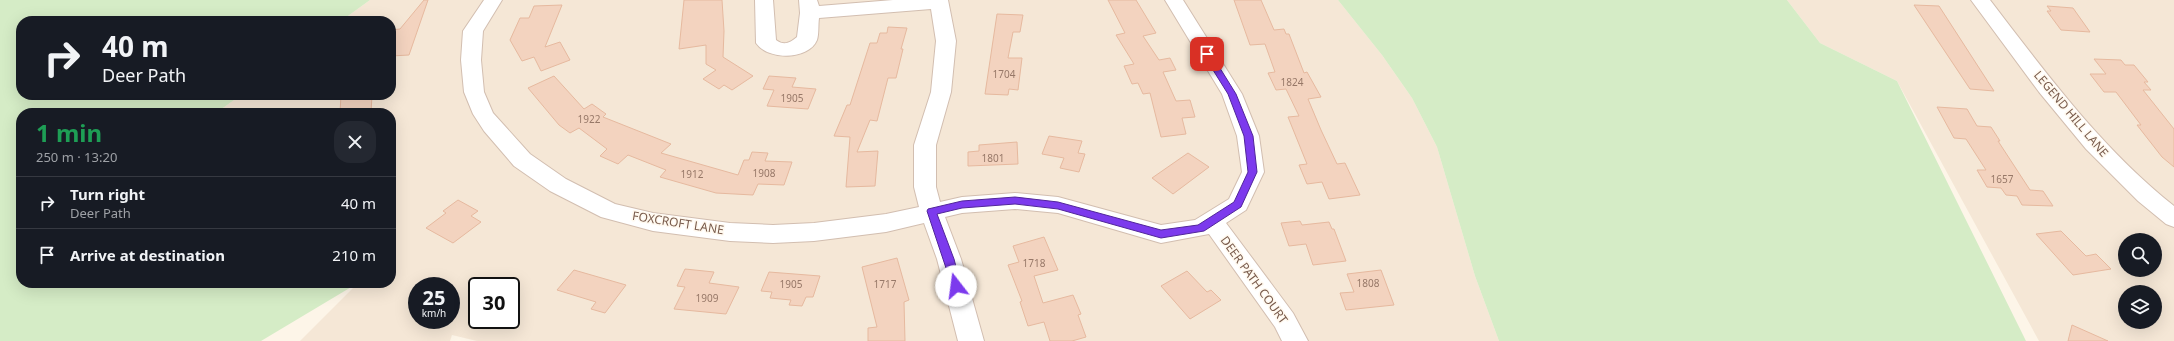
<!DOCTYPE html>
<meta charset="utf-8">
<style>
body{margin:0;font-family:"Noto Sans",sans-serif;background:#242831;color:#f1f3f6;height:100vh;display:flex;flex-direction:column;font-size:15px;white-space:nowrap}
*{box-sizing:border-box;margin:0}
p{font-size:13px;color:#9ea1a6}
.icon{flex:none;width:22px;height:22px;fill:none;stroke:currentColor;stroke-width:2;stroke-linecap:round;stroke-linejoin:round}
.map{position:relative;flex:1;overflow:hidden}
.details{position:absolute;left:16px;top:108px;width:380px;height:180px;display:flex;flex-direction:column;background:#171b24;border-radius:16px;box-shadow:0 4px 16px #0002}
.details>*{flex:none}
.top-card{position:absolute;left:16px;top:16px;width:380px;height:84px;border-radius:16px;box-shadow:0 4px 16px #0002;background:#171b24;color:#f1f3f6;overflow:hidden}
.fabs{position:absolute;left:2118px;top:233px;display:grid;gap:8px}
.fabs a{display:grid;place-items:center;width:44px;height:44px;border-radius:50%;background:#171b24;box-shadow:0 4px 16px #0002;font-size:20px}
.speed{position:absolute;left:408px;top:277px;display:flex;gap:8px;font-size:20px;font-weight:700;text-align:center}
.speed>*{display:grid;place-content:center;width:52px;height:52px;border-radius:50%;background:#171b24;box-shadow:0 4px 16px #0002;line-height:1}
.speed small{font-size:10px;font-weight:400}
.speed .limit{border:2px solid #111;border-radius:6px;background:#fff;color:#111}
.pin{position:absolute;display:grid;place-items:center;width:34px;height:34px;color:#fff;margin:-17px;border-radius:8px;box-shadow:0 2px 6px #0006}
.me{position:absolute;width:44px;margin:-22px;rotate:345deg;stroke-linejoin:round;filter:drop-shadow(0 0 3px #0008)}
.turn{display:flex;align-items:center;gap:14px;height:84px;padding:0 20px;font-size:18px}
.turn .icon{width:52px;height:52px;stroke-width:2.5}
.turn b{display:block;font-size:28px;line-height:34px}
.round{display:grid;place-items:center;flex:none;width:42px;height:42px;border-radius:16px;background:#242831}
.overview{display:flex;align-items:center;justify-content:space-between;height:68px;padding:0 20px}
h1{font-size:24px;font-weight:700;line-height:30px;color:#1e9e55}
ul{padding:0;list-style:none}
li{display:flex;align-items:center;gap:12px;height:52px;padding:0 20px;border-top:1px solid #363941}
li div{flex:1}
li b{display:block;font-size:15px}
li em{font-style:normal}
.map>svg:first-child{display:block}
.residential{fill:#f5e7d6;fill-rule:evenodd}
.green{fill:#d5ecc6}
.building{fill:#f3d3bf;stroke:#e6b99f}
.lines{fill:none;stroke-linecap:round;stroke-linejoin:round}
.minor-casing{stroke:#d2beb0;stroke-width:2}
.minor{fill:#fff;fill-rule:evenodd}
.route{fill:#7c3aed;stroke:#51269a}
.labels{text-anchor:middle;stroke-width:3;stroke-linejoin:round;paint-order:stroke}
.number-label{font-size:10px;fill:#977868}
.street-label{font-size:12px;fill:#785a4b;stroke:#fff9ef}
</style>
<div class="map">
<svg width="2174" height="341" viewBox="0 0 2174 341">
<rect width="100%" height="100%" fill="#fdf5e8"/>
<g class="residential">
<path d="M370,0H1338L1382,55L1412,98L1437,147L1475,276L1499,341H477L452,335L450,341H300L358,283H391V113H216L241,95H391V21H341ZM417,286H451V320H417ZM477,286H511V320H477Z"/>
<path d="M1787,0H2174V341H2039L1897,81L1820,43ZM2125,240H2155V270H2125ZM2125,292H2155V322H2125Z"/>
</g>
<g class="green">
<path d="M0,0H370L341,21H21V95H241L216,113H21V283H358L261,341H0Z"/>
<path d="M1338,0H1787L1820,43L1897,81L2026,341H1499L1475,276L1437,147L1412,98L1382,55Z"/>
</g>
<g class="building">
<path d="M424,0H428L409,55L391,56V30L400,29Z"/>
<path d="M684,0H722L724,31L723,57L753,76L732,90L724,85L719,89L703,79L716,70L706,64V45L679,49Z"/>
<path d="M1108,0H1136L1156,33L1143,36L1159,60L1170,58L1176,70L1163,72L1176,101L1190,100L1195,117L1182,118L1186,134L1161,137L1150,93L1143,94L1138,83L1132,84L1124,66L1134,64L1116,35L1125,33Z"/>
<path d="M1234,0H1261L1274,30L1284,29L1286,34H1289L1304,73L1307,72L1321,97L1308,99L1321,130L1337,164L1345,163L1360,195L1329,199L1322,182L1307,184L1299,165L1307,164L1288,117L1299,116L1286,89L1276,90L1268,73L1275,72L1265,44L1250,45Z"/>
<path d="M562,5L545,47L560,42L570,60L541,71L534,57L522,61L510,40L520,18H529L534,6Z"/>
<path d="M1914,5L1939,6L1994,91L1970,89Z"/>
<path d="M2047,6L2073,8L2090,32L2061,30L2047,11H2051Z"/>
<path d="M997,14L1023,15L1020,32H1013L1008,58H1022L1018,90L1009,89L1008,95L985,94Z"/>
<path d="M888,27L907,28L901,49H903L896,78H888L877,121L870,120L857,152L878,151L875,186L846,187L850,137L834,136L847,105H850L870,43H877L880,33H887Z"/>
<path d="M2094,59L2121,60L2125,65H2134L2148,82H2144L2151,90H2143L2174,129V167L2162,157L2137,125H2141L2116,92H2104L2090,74H2106Z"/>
<path d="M554,76L584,109L592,104L606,114L603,117L671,144L661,153L738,175L744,160H749L752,152L768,153L765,161L792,162L784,185L758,184L753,195L716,193L660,177L666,170L628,155L618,164L600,156L607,149L579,128L570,133L559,125L528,88Z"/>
<path d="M769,76L796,78L792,87L816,89L808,109L767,106L774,90L763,89Z"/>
<path d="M341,95H372L371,113H340Z"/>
<path d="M1937,107L1967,109L1977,126L1991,127L2000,141H1998L2030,190L2043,191L2053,206L2022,205L2017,196L2006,195L2001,188L1987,187L1977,170H1986L1966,139L1954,138Z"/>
<path d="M1049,136L1082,141L1078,153L1085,154L1079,172L1060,168L1064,158L1042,154Z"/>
<path d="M1017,142L1018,164L968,166V152L979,151V145Z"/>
<path d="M1188,153L1209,167L1173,194L1152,178Z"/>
<path d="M458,200L478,211L471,216L481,222L453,243L426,228L446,213L443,211Z"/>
<path d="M1300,221L1302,225L1329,222L1332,229H1334L1346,261L1313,265L1306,244L1289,246L1281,223Z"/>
<path d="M2061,231L2086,256L2096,254L2111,269L2073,275L2036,234Z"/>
<path d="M1044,237L1058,270L1034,276L1043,303L1073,295L1081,314L1078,315L1086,337L1072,341H1050L1044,322L1028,326L1020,302L1022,301L1008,265L1019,262L1013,246Z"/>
<path d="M897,258L909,300L904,302L905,341H868V328L877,327L862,267Z"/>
<path d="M685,269L714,272L709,283L739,287L726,314L674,309L685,287L677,286Z"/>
<path d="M574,270L626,285L605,313L591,309L596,302L557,290Z"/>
<path d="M1381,270L1394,305L1346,310L1340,293L1354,292L1347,274Z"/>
<path d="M1187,271L1207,292L1211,290L1221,300L1190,319L1161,286Z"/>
<path d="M769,272L820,276L813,297H806L802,306L789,305L791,300L770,298L772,292L761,291Z"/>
<path d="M2072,325L2108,341H2068Z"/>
</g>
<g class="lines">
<g class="minor-casing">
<g id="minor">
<path d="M484,0H502L483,31L481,60L484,92L493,113L530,154L566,179L615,204L653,213L730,223L773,225L814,223L886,214L919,207L914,187V145L931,92L936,41L931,9L819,18C818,25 819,34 817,40C809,60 768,61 756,43L755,0H773L776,40C784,46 790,43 797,37L800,13L799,0H817L819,6L893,0H948L956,41L951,92L936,145V187L940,202L962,197L1015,193L1058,197L1161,225L1195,220L1229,199L1242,172L1237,136L1222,94L1165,0H1183L1242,94L1259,136L1264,172L1246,210L1226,223L1293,313L1308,341H1282L1275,327L1209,234L1161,243L1058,213L1015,209L962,213L945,217L961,259L984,341H958L937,259L924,223L886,232L814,241L773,243L730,241L653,231L601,217L550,191L514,166L484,131L473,114L464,92L461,60L463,31Z"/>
<path d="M1971,0H1990C2046,73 2101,148 2174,206V227L2166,224L2138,201L2086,149L2039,92Z"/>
</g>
</g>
<use href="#minor" class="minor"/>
</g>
<path class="route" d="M1207,51L1210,52L1236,94L1253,136L1257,172L1241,207L1204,231L1161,238L1058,209L1015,204L962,208L937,214L954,259L961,286L956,290L953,289L927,211L928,209L962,201L1015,197L1058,202L1161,230L1198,225L1234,202L1248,172L1244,136L1228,94L1203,54Z"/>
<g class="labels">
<g class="number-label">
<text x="1004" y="78">1704</text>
<text x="1292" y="86">1824</text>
<text x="792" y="102">1905</text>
<text x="589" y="123">1922</text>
<text x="993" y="162">1801</text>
<text x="764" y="177">1908</text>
<text x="692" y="178">1912</text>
<text x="2002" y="183">1657</text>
<text x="1034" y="267">1718</text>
<text x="1368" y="287">1808</text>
<text x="791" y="288">1905</text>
<text x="885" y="288">1717</text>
<text x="707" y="302">1909</text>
</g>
<g class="street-label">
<text transform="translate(2071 114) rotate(50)" y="4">LEGEND HILL LANE</text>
<text transform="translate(678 223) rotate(9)" y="4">FOXCROFT LANE</text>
<text transform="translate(1254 280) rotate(54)" y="4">DEER PATH COURT</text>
</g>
</g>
</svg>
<div class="fabs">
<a><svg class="icon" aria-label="search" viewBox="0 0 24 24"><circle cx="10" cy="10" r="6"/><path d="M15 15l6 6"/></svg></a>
<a><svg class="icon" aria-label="layers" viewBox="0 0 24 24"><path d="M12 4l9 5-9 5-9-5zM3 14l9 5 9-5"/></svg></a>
</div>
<div class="speed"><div>25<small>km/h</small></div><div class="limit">30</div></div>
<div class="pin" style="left:1207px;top:54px;background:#d93025"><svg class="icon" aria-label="arrive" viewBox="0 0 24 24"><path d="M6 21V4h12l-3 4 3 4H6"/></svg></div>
<svg class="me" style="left:956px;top:286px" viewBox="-20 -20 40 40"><circle r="19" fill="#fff"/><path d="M0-13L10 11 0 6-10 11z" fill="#7c3aed"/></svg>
<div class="top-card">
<div class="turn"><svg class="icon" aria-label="right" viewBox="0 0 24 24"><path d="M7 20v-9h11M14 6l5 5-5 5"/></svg><div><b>40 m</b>Deer Path</div></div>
</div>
<section class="details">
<div class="overview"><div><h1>1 min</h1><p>250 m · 13:20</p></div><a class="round"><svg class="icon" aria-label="close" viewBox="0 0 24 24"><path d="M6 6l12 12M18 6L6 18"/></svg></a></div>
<ul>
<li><svg class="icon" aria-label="right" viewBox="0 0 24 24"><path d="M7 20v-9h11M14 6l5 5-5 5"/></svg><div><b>Turn right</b><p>Deer Path</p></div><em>40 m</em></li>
<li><svg class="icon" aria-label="arrive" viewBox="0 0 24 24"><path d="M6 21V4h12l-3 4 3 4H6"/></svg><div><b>Arrive at destination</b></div><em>210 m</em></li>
</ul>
</section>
</div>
